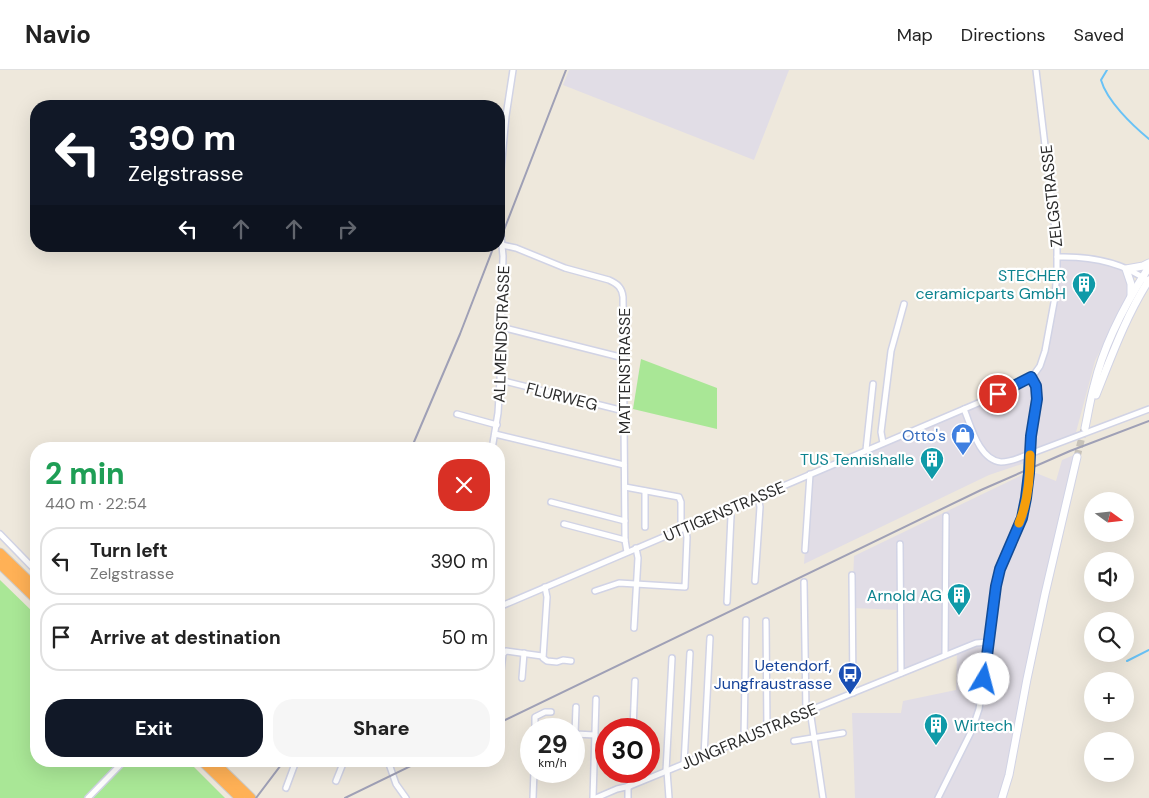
<!DOCTYPE html>
<meta charset="utf-8">
<style>
body{margin:0;font-family:"DM Sans",sans-serif;background:#f6f6f6;color:#222;height:100vh;display:flex;flex-direction:column;font-size:19px;white-space:nowrap}
*{box-sizing:border-box;margin:0}
p{font-size:16px;color:#767676}
.icon{flex:none;width:28px;height:28px;fill:none;stroke:currentColor;stroke-width:2;stroke-linecap:round;stroke-linejoin:round}
.map{position:relative;flex:1;overflow:hidden}
.sheet{position:absolute;left:30px;top:372px;width:475px;height:325px;display:flex;flex-direction:column;background:#fff;border-radius:20px;box-shadow:0 5px 20px #0002}
.sheet>*{flex:none}
.guide{position:absolute;left:30px;top:30px;width:475px;height:152px;border-radius:20px;box-shadow:0 5px 20px #0002;background:#111827;color:#fff;overflow:hidden}
.needle{width:32px;rotate:105deg}
.fabs{position:absolute;left:1084px;top:422px;display:grid;gap:10px}
.fabs a{display:grid;place-items:center;width:50px;height:50px;border-radius:50%;background:#fff;box-shadow:0 5px 20px #0002;font-size:25px}
.speed{position:absolute;left:520px;top:648px;display:flex;gap:10px;font-size:25px;font-weight:700;text-align:center}
.speed>*{display:grid;place-content:center;width:65px;height:65px;border-radius:50%;background:#fff;box-shadow:0 5px 20px #0002;line-height:1}
.speed small{font-size:12px;font-weight:400}
.speed .limit{border:8px solid #d22;background:#fff;color:#111}
.pin{position:absolute;display:grid;place-items:center;width:42px;height:42px;color:#fff;margin:-21px;border:2px solid #fff;border-radius:50%;box-shadow:0 1px 5px #0007}
.me{position:absolute;width:55px;margin:-28px;rotate:8deg;stroke-linejoin:round;filter:drop-shadow(0 0 4px #0008)}
.turn{display:flex;align-items:center;gap:18px;height:105px;padding:0 15px;font-size:22px}
.turn .icon{width:65px;height:65px;stroke-width:2.5}
.turn b{display:block;font-size:35px;line-height:42px}
.lanes{display:flex;align-items:center;height:48px;padding:0 15px;background:#0003;justify-content:center;gap:25px;direction:ltr}
.lanes .off{opacity:.35}
.round{display:grid;place-items:center;flex:none;width:52px;height:52px;border-radius:20px;background:#f6f6f6}
.head{display:flex;align-items:center;justify-content:space-between;height:85px;padding:0 15px}
h1{font-size:30px;font-weight:800;line-height:38px;color:#1e9e55}
.button{display:flex;gap:10px;margin-top:auto;padding:10px 15px}
.button a{flex:1;height:58px;border-radius:20px;background:#111827;color:#fff;font-size:20px;font-weight:800;line-height:58px;text-align:center}
.button a+a{background:#f6f6f6;color:#222}
ul{padding:0;list-style:none}
li{display:flex;align-items:center;gap:15px;height:68px;margin:0 10px 8px;padding:0 5px;border:2px solid #e0e0e0;border-radius:20px}
li div{flex:1}
li b{display:block;font-size:19px}
li em{font-style:normal}
header{display:flex;align-items:center;gap:30px;box-sizing:border-box;height:70px;padding:0 25px;background:#fff;border-bottom:1px solid #e0e0e0}
header strong{font-size:24px}
nav{display:flex;gap:28px;margin-inline-start:auto;font-size:18px}
.map>svg:first-child{display:block}
.industrial{fill:#e1dde6}
.green{fill:#a9e796}
.lines{fill:none;stroke-linecap:round;stroke-linejoin:round}
.stream{stroke:#69c2f6;stroke-width:2}
.secondary-tunnel{stroke:#c7c2b9;stroke-width:7;stroke-dasharray:7 3.5;stroke-linecap:butt}
.street-casing{stroke:#d1d3e5;stroke-width:8}
.secondary-casing{stroke:#d1d3e5;stroke-width:9}
.highway-casing{stroke:#ccc;stroke-width:11}
.street{stroke:#fff;stroke-width:5}
.secondary{stroke:#fff;stroke-width:7}
.highway{stroke:#ffb156;stroke-width:9}
.rail{stroke:#9fa0b6;stroke-width:2}
.street-bridge-casing{stroke:#d1d3e5;stroke-width:8;stroke-linecap:butt}
.street-bridge{stroke:#fff;stroke-width:5}
.route-casing{stroke:#114b97;stroke-width:12}
.route{stroke:#1a73e8;stroke-width:9}
.slow{stroke:#f59e0b;stroke-width:9}
.labels{text-anchor:middle;stroke-width:4.5;stroke-linejoin:round;paint-order:stroke}
.street-label{font-size:16px;fill:#2b2b2b;stroke:#fff}
.culture-label{font-size:16px;fill:#0d838f;stroke:#fff;text-anchor:end}
.shop-label{font-size:16px;fill:#366cbe;stroke:#fff;text-anchor:end}
.transit-label{font-size:16px;fill:#164399;stroke:#fff;text-anchor:end}
</style>
<header>
<strong>Navio</strong>
<nav><a>Map</a><a>Directions</a><a>Saved</a></nav>
</header>
<div class="map">
<svg width="1149" height="728" viewBox="0 0 1149 728">
<rect width="100%" height="100%" fill="#eee8dc"/>
<g class="industrial">
<path d="M569,0H789L754,90L563,15Z"/>
<path d="M1057,187L1090,189L1136,203L1126,229L1095,291L1075,366L1035,382L1034,390L989,405L804,494L810,404L1006,321L1038,299L1053,237Z"/>
<path d="M1074,385L1077,387L1002,728H855L852,643H901L903,631L956,620L957,581L901,603V540L852,538L854,486L1022,405L1036,403L1056,411L1062,390Z"/>
</g>
<g class="green">
<path d="M641,289L717,318V359L633,339Z"/>
<path d="M0,510L36,545V691H188L225,728H0Z"/>
</g>
<g class="lines">
<g class="stream">
<path d="M1107,0L1101,10C1107,31 1132,55 1149,69"/>
<path d="M1127,591L1149,580"/>
</g>
<path class="secondary-tunnel" d="M1077,387L1084,359"/>
<g class="street-casing">
<g id="street">
<path d="M502,175L516,178L565,198L609,210C618,214 622,218 623,227L625,470L627,482"/>
<path d="M1057,187C1089,186 1122,192 1148,211"/>
<path d="M501,257L624,288"/>
<path d="M500,310L624,341"/>
<path d="M964,339C971,356 979,390 1001,392C1009,392 1017,389 1024,386"/>
<path d="M457,344L497,355"/>
<path d="M495,364L624,395"/>
<path d="M883,373L881,362L891,281L904,234"/>
<path d="M492,379L498,343L500,310L503,186L499,146V121L506,46L513,0"/>
<path d="M866,380L873,314"/>
<path d="M1035,382L1149,339"/>
<path d="M625,417L679,427L681,432V452"/>
<path d="M551,432L625,451"/>
<path d="M564,454L625,470"/>
<path d="M645,457V421"/>
<path d="M0,464L36,501"/>
<path d="M900,474L901,603"/>
<path d="M805,480L810,404"/>
<path d="M852,505L853,623"/>
<path d="M755,511L760,437L758,426"/>
<path d="M804,512L806,643"/>
<path d="M545,517L547,527L543,588L547,591L557,592L563,590L571,591"/>
<path d="M595,521L619,513L685,517L687,467L685,458"/>
<path d="M727,532L731,446L729,439"/>
<path d="M499,537L990,328L1025,311L1035,303L1040,296L1045,281L1055,227L1057,199V176L1036,0"/>
<path d="M766,551L767,660"/>
<path d="M634,558L638,488L636,478"/>
<path d="M945,585L946,446"/>
<path d="M522,608L524,583"/>
<path d="M499,617L503,584L506,581L542,586"/>
<path d="M576,637L575,664L595,665"/>
<path d="M810,640L823,728"/>
<path d="M535,659V647L545,642H551"/>
<path d="M633,659L635,611"/>
<path d="M744,669L746,550"/>
<path d="M794,671L843,663"/>
<path d="M704,686L710,568"/>
<path d="M388,691L396,714L406,728"/>
<path d="M684,694L690,583"/>
<path d="M666,701L672,588"/>
<path d="M667,701L669,728"/>
<path d="M336,711L344,691"/>
<path d="M630,716L631,701"/>
<path d="M286,718L296,691"/>
<path d="M88,728L124,691"/>
<path d="M533,728L534,701"/>
<path d="M593,728L596,629"/>
<path d="M596,728L617,719L630,716L801,646L813,639L976,573L989,572"/>
<path d="M628,728V716"/>
<path d="M938,728L972,660L979,639L998,507C1003,483 1018,463 1024,439C1031,415 1028,390 1031,366C1033,353 1038,338 1037,325C1037,318 1035,312 1031,307"/>
</g>
</g>
<g class="secondary-casing">
<g id="secondary">
<path d="M1131,225V214L1126,199L1143,196L1149,193"/>
<path d="M1096,325C1112,285 1126,246 1149,210"/>
<path d="M1085,358C1088,344 1090,330 1094,316C1104,273 1125,234 1149,197"/>
<path d="M1002,728L1009,705L1027,609L1045,524L1077,387"/>
</g>
</g>
<g class="highway-casing">
<g id="highway">
<path d="M0,483L36,518"/>
<path d="M0,494L36,529"/>
<path d="M202,691L240,728"/>
<path d="M213,691L251,728"/>
</g>
</g>
<use href="#street" class="street"/>
<use href="#secondary" class="secondary"/>
<use href="#highway" class="highway"/>
<g class="rail">
<path d="M499,173L566,0"/>
<path d="M411,379L460,264L494,176"/>
<path d="M499,653L981,420L1070,381L1149,351"/>
<path d="M256,728L284,691"/>
<path d="M345,728L421,691"/>
</g>
<g class="street-bridge-casing">
<path id="street-bridge" d="M1024,386L1035,382"/>
</g>
<use href="#street-bridge" class="street-bridge"/>
</g>
<g class="lines">
<g class="route-casing">
<path id="route" d="M984,609L996,516L1000,499L1022,448L1026,428L1029,403L1031,366L1037,329L1036,316L1031,307L998,324"/>
</g>
<use href="#route" class="route"/>
<path class="slow" d="M1019,453C1028,432 1030,408 1030,385"/>
</g>
<defs>
<g id="building-pin" transform="scale(1.25)"><path d="M0 17L-7.5 6A9.5 9.5 0 1 1 7.5 6Z" fill="#0f9aa8" stroke="#fff"/><path d="M-4-6H4V6H1V3H-1V6H-4ZM-2.5-4.3h1.7v1.8h-1.7ZM.8-4.3h1.7v1.8H.8ZM-2.5-1h1.7V.8h-1.7ZM.8-1h1.7V.8H.8Z" fill="#fff"/></g>
<g id="shop-pin" transform="scale(1.25)"><path d="M0 17L-7.5 6A9.5 9.5 0 1 1 7.5 6Z" fill="#3f7fe0" stroke="#fff"/><path d="M-5-2.5h2.3a2.7 3.5 0 0 1 5.4 0H5L5.5 6h-11ZM-1.5-2.5h3a1.5 2.3 0 0 0-3 0Z" fill="#fff"/></g>
<g id="bus-pin" transform="scale(1.25)"><path d="M0 17L-7.5 6A9.5 9.5 0 1 1 7.5 6Z" fill="#1a4fb4" stroke="#fff"/><path d="M-5-6H5V4H4V6H2V4H-2V6H-4V4H-5ZM-3.5-4V0h7V-4ZM-3.5 1.2v1.5H-2V1.2ZM2 1.2v1.5H3.5V1.2Z" fill="#fff"/></g>
</defs>
<g fill-rule="evenodd">
<use href="#building-pin" x="1084" y="214"/>
<use href="#shop-pin" x="963" y="365"/>
<use href="#building-pin" x="932" y="389"/>
<use href="#building-pin" x="959" y="525"/>
<use href="#bus-pin" x="850" y="604"/>
<use href="#building-pin" x="936" y="655"/>
</g>
<g class="labels">
<g class="street-label">
<text transform="translate(1051 126) rotate(-96)" y="6">ZELGSTRASSE</text>
<text transform="translate(501 264) rotate(-88)" y="6">ALLMENDSTRASSE</text>
<text transform="translate(624 301) rotate(-90)" y="6">MATTENSTRASSE</text>
<text transform="translate(562 326) rotate(14)" y="6">FLURWEG</text>
<text transform="translate(724 441) rotate(-23)" y="6">UTTIGENSTRASSE</text>
<text transform="translate(749 666) rotate(-23)" y="6">JUNGFRAUSTRASSE</text>
</g>
<g class="culture-label">
<text x="1066" y="211">STECHER<tspan x="1066" dy="18">ceramicparts GmbH</tspan></text>
<text x="914" y="395">TUS Tennishalle</text>
<text x="942" y="531">Arnold AG</text>
<text x="954" y="661" text-anchor="start">Wirtech</text>
</g>
<g class="shop-label">
<text x="946" y="371">Otto's</text>
</g>
<g class="transit-label">
<text x="832" y="601">Uetendorf,<tspan x="832" dy="18">Jungfraustrasse</tspan></text>
</g>
</g>
</svg>
<div class="fabs">
<a><svg class="needle" viewBox="-14 -14 28 28"><path d="M0-13l5 13h-10z" fill="#e53935"/><path d="M0 13l5-13h-10z" fill="#767676"/></svg></a>
<a><svg class="icon" aria-label="sound" viewBox="0 0 24 24"><path d="M4 9h4l5-4v14l-5-4H4zM17 9q2 3 0 6"/></svg></a>
<a><svg class="icon" aria-label="search" viewBox="0 0 24 24"><circle cx="10" cy="10" r="6"/><path d="M15 15l6 6"/></svg></a>
<a>+</a>
<a>−</a>
</div>
<div class="speed"><div>29<small>km/h</small></div><div class="limit">30</div></div>
<div class="pin" style="left:998px;top:324px;background:#d93025"><svg class="icon" aria-label="arrive" viewBox="0 0 24 24"><path d="M6 21V4h12l-3 4 3 4H6"/></svg></div>
<svg class="me" style="left:984px;top:609px" viewBox="-20 -20 40 40"><circle r="19" fill="#fff"/><path d="M0-13L10 11 0 6-10 11z" fill="#1a73e8"/></svg>
<div class="guide">
<div class="turn"><svg class="icon" aria-label="left" viewBox="0 0 24 24"><path d="M17 20v-9H6M10 6l-5 5 5 5"/></svg><div><b>390 m</b>Zelgstrasse</div></div>
<div class="lanes"><svg class="icon" aria-label="left" viewBox="0 0 24 24"><path d="M17 20v-9H6M10 6l-5 5 5 5"/></svg><svg class="icon off" aria-label="ahead" viewBox="0 0 24 24"><path d="M12 20V5M6 11l6-6 6 6"/></svg><svg class="icon off" aria-label="ahead" viewBox="0 0 24 24"><path d="M12 20V5M6 11l6-6 6 6"/></svg><svg class="icon off" aria-label="right" viewBox="0 0 24 24"><path d="M7 20v-9h11M14 6l5 5-5 5"/></svg></div>
</div>
<section class="sheet">
<div class="head"><div><h1>2 min</h1><p>440 m · 22:54</p></div><a class="round" style="background:#d93025;color:#fff"><svg class="icon" aria-label="close" viewBox="0 0 24 24"><path d="M6 6l12 12M18 6L6 18"/></svg></a></div>
<ul>
<li><svg class="icon" aria-label="left" viewBox="0 0 24 24"><path d="M17 20v-9H6M10 6l-5 5 5 5"/></svg><div><b>Turn left</b><p>Zelgstrasse</p></div><em>390 m</em></li>
<li><svg class="icon" aria-label="arrive" viewBox="0 0 24 24"><path d="M6 21V4h12l-3 4 3 4H6"/></svg><div><b>Arrive at destination</b></div><em>50 m</em></li>
</ul>
<div class="button"><a>Exit</a><a>Share</a></div>
</section>
</div>
